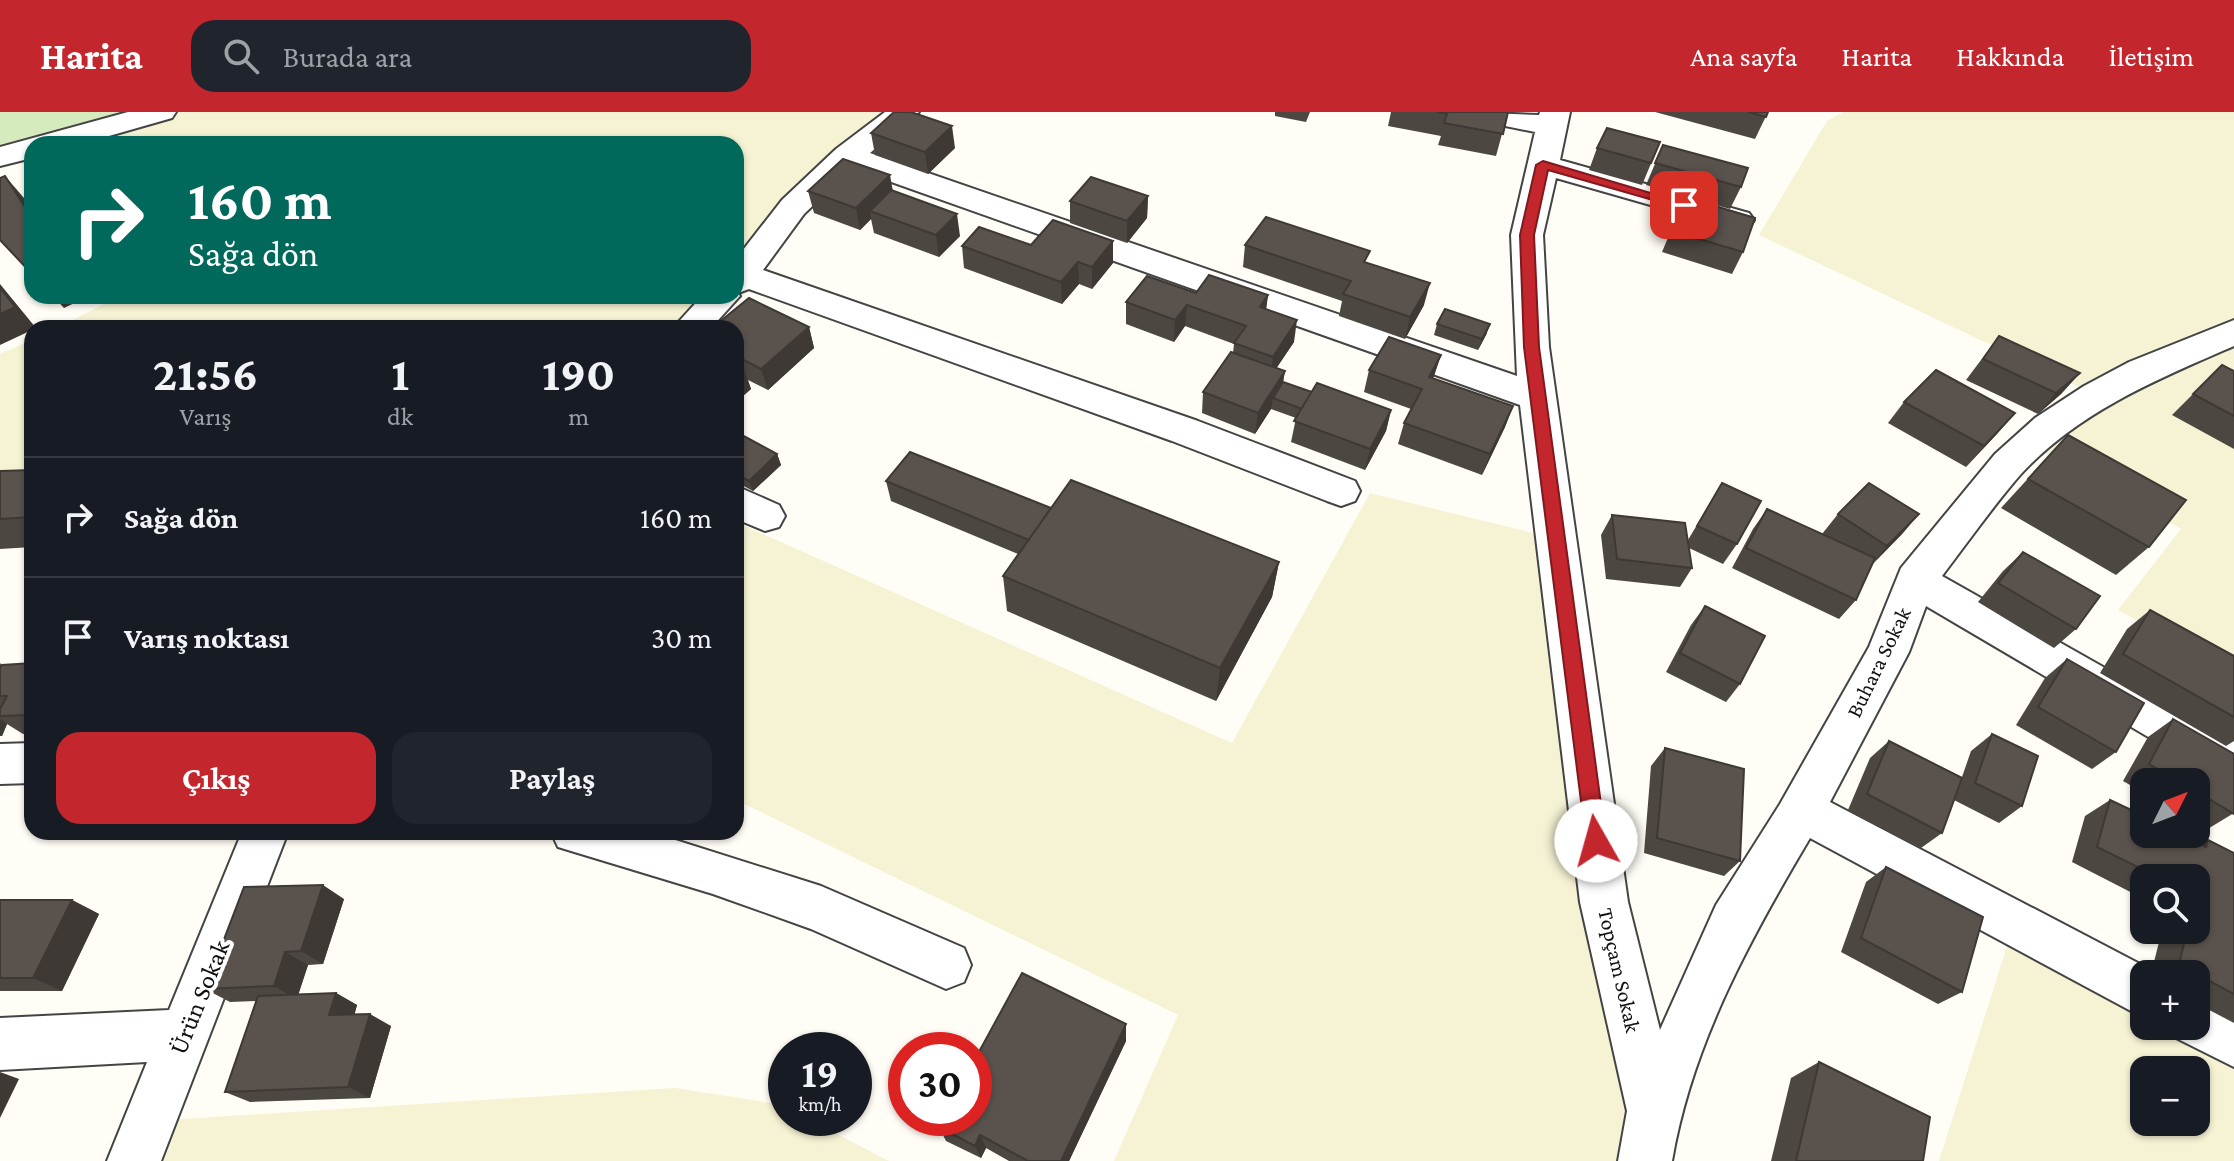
<!DOCTYPE html>
<html lang="tr">
<meta charset="utf-8">
<style>
body{margin:0;font-family:"Crimson Pro",serif;background:#20242c;color:#f1f3f6;height:100vh;display:flex;flex-direction:column;font-size:30px;white-space:nowrap}
*{box-sizing:border-box;margin:0}
p{font-size:26px;color:#9ea1a6}
.icon{flex:none;width:44px;height:44px;fill:none;stroke:currentColor;stroke-width:2;stroke-linecap:round;stroke-linejoin:round}
.map{position:relative;flex:1;overflow:hidden}
.details{position:absolute;left:24px;top:208px;width:720px;height:520px;display:flex;flex-direction:column;background:#171b24;border-radius:24px;box-shadow:0 2px 6px #0004}
.details>*{flex:none}
.top-card{position:absolute;left:24px;top:24px;width:720px;height:168px;border-radius:24px;box-shadow:0 2px 6px #0004;background:#00695c;color:#fff;overflow:hidden}
.needle{width:52px;rotate:48deg}
.fabs{position:absolute;left:2130px;top:656px;display:grid;gap:16px}
.fabs a{display:grid;place-items:center;width:80px;height:80px;border-radius:16px;background:#171b24;box-shadow:0 2px 6px #0004;font-size:40px}
.speed{position:absolute;left:768px;top:920px;display:flex;gap:16px;font-size:40px;font-weight:700;text-align:center}
.speed>*{display:grid;place-content:center;width:104px;height:104px;border-radius:50%;background:#171b24;box-shadow:0 2px 6px #0004;line-height:1}
.speed small{font-size:20px;font-weight:400}
.speed .limit{border:12px solid #d22;background:#fff;color:#111}
.pin{position:absolute;display:grid;place-items:center;width:68px;height:68px;color:#fff;margin:-34px;border-radius:16px;box-shadow:0 4px 12px #0006}
.me{position:absolute;width:88px;margin:-44px;rotate:353deg;stroke-linejoin:round;filter:drop-shadow(0 0 6px #0008)}
.turn{display:flex;align-items:center;gap:28px;height:168px;padding:0 32px;font-size:36px}
.turn .icon{width:104px;height:104px;stroke-width:2.5}
.turn b{display:block;font-size:56px;line-height:68px}
.eta{display:flex;justify-content:space-evenly;align-items:center;height:136px;text-align:center}
.eta b{font-size:48px;font-weight:700;line-height:56px}
.button{display:flex;gap:16px;margin-top:auto;padding:16px 32px}
.button a{flex:1;height:92px;border-radius:24px;background:#c4262e;color:#fff;font-size:32px;font-weight:700;line-height:92px;text-align:center}
.button a+a{background:#20242c;color:#f1f3f6}
ul{padding:0;list-style:none}
li{display:flex;align-items:center;gap:24px;height:120px;padding:0 32px;border-top:2px solid #363941}
li div{flex:1}
li b{display:block;font-size:30px}
li em{font-style:normal}
header{display:flex;align-items:center;gap:48px;box-sizing:border-box;height:112px;padding:0 40px;background:#c4262e;color:#fff}
header strong{font-size:38px}
nav{display:flex;gap:44px;margin-inline-start:auto;font-size:28px}
.search{width:560px;height:72px;background:#20242c;display:flex;align-items:center;gap:20px;box-sizing:border-box;padding:0 28px;border-radius:24px;color:#9ea1a6;font-size:30px}
.map>svg:first-child{display:block}
.farmland{fill:#f6f3d4;fill-rule:evenodd}
.green{fill:#d5ebbd}
.lines{fill:none;stroke-linecap:round;stroke-linejoin:round}
.minor-casing{stroke:#444;stroke-width:4}
.minor{fill:#fff;fill-rule:evenodd}
.wall{fill:#4d4742}
.shaded-wall{fill:#3f3936}
.building{fill:#5a524d;stroke:#3f3936;stroke-width:2}
.route{fill:#c4262e;stroke:#7f191e;stroke-width:2}
.labels{text-anchor:middle;stroke-width:8;stroke-linejoin:round;paint-order:stroke}
.street-label{font-size:22px;fill:#111;stroke:#fff}
.near-street-label{font-size:26px;fill:#111;stroke:#fff}
</style>
<header>
<strong>Harita</strong>
<div class="search"><svg class="icon" aria-label="search" viewBox="0 0 24 24"><circle cx="10" cy="10" r="6"/><path d="M15 15l6 6"/></svg>Burada ara</div>
<nav><a>Ana sayfa</a><a>Harita</a><a>Hakkında</a><a>İletişim</a></nav>
</header>
<div class="map">
<svg width="2234" height="1049" viewBox="0 0 2234 1049">
<rect width="100%" height="100%" fill="#fffdf5"/>
<g class="farmland">
<path d="M161,0H893L736,170V32H47Z"/>
<path d="M1843,0H2234V561L2118,498L2181,417L2029,332L2096,283L1759,123L1827,9Z"/>
<path d="M120,184H723L690,216H57Z"/>
<path d="M32,228V380L0,381V242Z"/>
<path d="M1370,381L1557,427L1645,1049H1114L1178,903L736,688V410L1232,631Z"/>
<path d="M2014,812L2144,881V914H2196L2234,929V1049H1939ZM2144,958H2196V1010H2144Z"/>
<path d="M675,976L778,992L786,996V1006H806L889,1049H134L150,1009Z"/>
</g>
<path class="green" d="M0,0H161L32,32L0,45Z"/>
<g class="lines">
<g class="minor-casing">
<g id="minor">
<path d="M128,0H176L172,6L81,32H32V46L0,54V35Z"/>
<path d="M885,0H919L870,41L1517,264L1511,123L1535,20L1466,6L1462,0L1539,3L1540,0H1570L1560,48L1749,101L1754,108L1749,115L1738,118L1556,66L1543,123L1549,235L1628,790L1660,918L1716,793L1780,692L1869,535L1901,456L1995,342L2035,306L2084,274L2129,250L2234,208V234C2158,267 2078,300 2021,362C1993,394 1968,430 1942,464L2234,629V672L2218,666L1926,494L1909,540L1830,690L2159,862H2144V906L1810,726C1750,827 1692,932 1672,1049H1618L1627,999L1580,790L1520,293L852,56L804,102L763,158L1198,309L1355,369L1360,379L1355,389L1341,394L1327,389L1172,329L749,177L738,181L740,184L711,216H673L702,184H736V147L782,88L836,37Z"/>
<path d="M736,374L779,393L785,404L779,415L765,419L736,407Z"/>
<path d="M32,631V671L0,672V632Z"/>
<path d="M242,720H288L161,1049H107L147,950L0,958V906L169,898Z"/>
<path d="M551,720H650L821,774L964,836L971,853L964,870L946,877L811,817L713,782L558,735Z"/>
<path d="M2196,884L2234,901V955L2178,927L2173,914H2196Z"/>
</g>
</g>
<use href="#minor" class="minor"/>
</g>
<g class="wall">
<path d="M1275,0H1310L1306,10L1275,4Z"/>
<path d="M1391,0H1508L1496,44L1438,33L1441,24L1388,14Z"/>
<path d="M1655,0H1768L1755,27Z"/>
<path d="M871,21L955,36L928,62L875,43Z"/>
<path d="M1660,30L1642,73L1589,58L1597,36Z"/>
<path d="M1663,33L1741,75L1730,97L1646,73Z"/>
<path d="M808,79H892L960,124L939,145L874,121L871,107L860,118L814,101Z"/>
<path d="M1148,84L1147,106L1127,131L1070,111V89Z"/>
<path d="M1685,85L1743,140L1732,162L1662,140Z"/>
<path d="M1113,129V151L1092,177L1079,172L1062,192L964,156L962,134L1031,133Z"/>
<path d="M1245,133L1368,151L1424,193L1405,227L1339,204L1342,189L1243,155Z"/>
<path d="M1196,181L1268,183L1266,197L1294,230L1276,256L1285,259L1283,270L1312,280L1391,298L1386,319L1365,358L1291,330L1296,306L1271,297L1255,322L1202,301L1203,280L1233,241L1234,232L1185,214L1174,230L1126,212V190Z"/>
<path d="M1437,212H1490L1486,223L1478,238L1434,223Z"/>
<path d="M809,215L814,236L768,278L748,268L751,277L736,290V216Z"/>
<path d="M1999,224L2080,261L2061,282L2038,302L1966,268Z"/>
<path d="M1441,243L1433,266L1513,294L1505,315L1482,363L1398,332L1404,311L1411,297L1364,280L1369,258Z"/>
<path d="M2222,253L2234,259V337L2172,303Z"/>
<path d="M1904,290L2015,301L1966,355L1888,311Z"/>
<path d="M736,323L777,342L781,353L753,379L736,370Z"/>
<path d="M2068,323L2149,435L2116,463L2001,396Z"/>
<path d="M32,358V435L0,437V359Z"/>
<path d="M886,369L1051,396L1279,450L1272,485L1216,589L1007,499L1003,464L1018,442L891,389Z"/>
<path d="M1722,371L1737,432L1723,452L1689,436L1692,456L1680,475L1606,467L1601,423L1612,403L1688,428Z"/>
<path d="M1767,397L1822,422L1838,402H1919L1902,422L1872,452L1856,488L1839,507L1732,456L1753,417Z"/>
<path d="M2023,440L2076,517L2054,536L1978,490L2003,459Z"/>
<path d="M1705,494L1740,572L1726,590L1666,560L1691,513Z"/>
<path d="M2150,498L2234,544V629L2226,634L2100,561L2127,517Z"/>
<path d="M2067,547L2116,640L2092,657L2016,613L2045,566Z"/>
<path d="M0,551L2,553L32,551V622H23L7,612L2,624H0Z"/>
<path d="M2173,607L2234,701L2206,718L2196,712V670H2144V681L2123,669L2148,625Z"/>
<path d="M1992,622L2022,694L1999,711L1954,688L1942,721L1921,736L1848,698L1870,646L1889,629L1962,665L1971,639Z"/>
<path d="M1665,636L1740,749L1724,764L1644,741L1651,654Z"/>
<path d="M2110,688L2201,732L2208,728L2234,741V911L2196,891V862H2151L2162,818H2196V766H2144V787L2072,750L2085,704Z"/>
<path d="M1886,755L1962,880L1938,892L1841,840L1866,770Z"/>
<path d="M344,787L323,852L308,853L298,882L336,881L357,893L354,903L391,914L370,986L250,990L225,980L256,889L230,890L205,877Z"/>
<path d="M0,788H72L99,802L62,879H0Z"/>
<path d="M1126,912V929L1069,1049H1009L986,1036L981,1046L946,1029L939,1015Z"/>
<path d="M1819,950L1923,1049H1771L1791,966Z"/>
</g>
<g class="shaded-wall">
<path d="M952,14L955,36L928,62L925,40Z"/>
<path d="M890,63L894,85L870,99L871,107L860,118L856,96Z"/>
<path d="M5,64L24,86L32,98V103L25,95Z"/>
<path d="M1148,84L1147,106L1127,131V109Z"/>
<path d="M957,102L960,124L939,145L936,123Z"/>
<path d="M1113,129V151L1092,177V155Z"/>
<path d="M1078,150L1079,172L1062,192L1061,170Z"/>
<path d="M1430,171L1424,193L1405,227L1410,205Z"/>
<path d="M0,172L36,216H32V218L0,233Z"/>
<path d="M1268,183L1265,205L1260,195Z"/>
<path d="M53,184H89L64,196Z"/>
<path d="M1187,193L1185,214L1174,230L1175,208Z"/>
<path d="M1297,208L1294,230L1270,266L1273,245Z"/>
<path d="M1490,212L1486,223L1478,238L1482,227Z"/>
<path d="M809,215L814,236L768,278L761,257Z"/>
<path d="M1441,243L1434,264L1422,286L1429,265Z"/>
<path d="M743,256L751,277L736,290V262Z"/>
<path d="M1285,259L1281,281L1273,286L1271,297L1255,322L1258,301Z"/>
<path d="M2080,261L2061,282L2038,302L2056,281Z"/>
<path d="M1513,294L1505,315L1482,363L1490,342Z"/>
<path d="M1391,298L1386,319L1365,358L1370,337Z"/>
<path d="M2015,301L1997,322L1966,355L1984,334Z"/>
<path d="M777,342L781,353L753,379L749,369Z"/>
<path d="M1919,402L1902,422L1871,454L1887,434Z"/>
<path d="M1279,450L1272,485L1216,589L1220,556Z"/>
<path d="M0,607L7,612L2,624L0,623Z"/>
<path d="M323,773L344,787L323,852L301,839Z"/>
<path d="M72,788L99,802L62,879L33,866Z"/>
<path d="M285,840L308,853L297,887L274,874Z"/>
<path d="M336,881L357,893L351,916L329,903Z"/>
<path d="M370,902L391,914L370,986L348,975Z"/>
<path d="M1126,912V929L1069,1049H1061Z"/>
<path d="M0,960L19,967L0,1006Z"/>
<path d="M980,1023L986,1036L981,1046L975,1034Z"/>
</g>
<g class="building">
<path d="M894,0H911L952,14L925,40L871,21Z"/>
<path d="M1437,0H1508L1503,22L1444,11L1447,2Z"/>
<path d="M1748,0H1768L1766,5Z"/>
<path d="M1607,16L1660,30L1651,51L1597,36Z"/>
<path d="M1663,33L1748,56L1741,75L1655,51Z"/>
<path d="M843,47L890,63L856,96L808,79Z"/>
<path d="M5,64L25,95L32,102V162L0,128V66Z"/>
<path d="M1091,65L1148,84L1127,109L1070,89Z"/>
<path d="M891,78L957,102L936,123L870,99Z"/>
<path d="M1685,85L1755,106L1743,140L1672,119Z"/>
<path d="M1266,105L1370,139L1364,150L1430,171L1410,205L1343,182L1351,169L1245,133Z"/>
<path d="M1053,108L1113,129L1092,155L1078,150L1061,170L962,134L979,115L1031,133Z"/>
<path d="M1209,163L1268,183L1260,195L1297,208L1273,245L1234,231L1246,214L1187,193L1175,208L1126,190L1147,164L1196,181Z"/>
<path d="M0,176L15,195L0,202Z"/>
<path d="M749,186L809,215L761,257L736,244V216H712Z"/>
<path d="M1445,197L1490,212L1482,227L1437,212Z"/>
<path d="M1999,224L2080,261L2056,281L1983,247Z"/>
<path d="M1389,225L1441,243L1429,265L1513,294L1490,342L1404,311L1422,277L1369,258Z"/>
<path d="M1231,240L1285,259L1258,301L1203,280Z"/>
<path d="M736,252L743,256L736,262Z"/>
<path d="M2222,253L2234,259V304L2193,282Z"/>
<path d="M1936,258L2015,301L1984,334L1904,290Z"/>
<path d="M1283,270L1312,280L1302,297L1273,286Z"/>
<path d="M1317,271L1391,298L1370,337L1294,309Z"/>
<path d="M738,321L777,342L749,369L736,362V323Z"/>
<path d="M2068,323L2186,388L2149,435L2028,367Z"/>
<path d="M910,340L1051,396L1029,428L886,369Z"/>
<path d="M32,358V405L0,407V359Z"/>
<path d="M1071,368L1279,450L1220,556L1003,464Z"/>
<path d="M1722,371L1761,389L1737,432L1697,414Z"/>
<path d="M1869,371L1919,402L1887,434L1838,402Z"/>
<path d="M1767,397L1875,446L1856,488L1746,436Z"/>
<path d="M1612,403L1685,411L1692,456L1617,447Z"/>
<path d="M2023,440L2100,484L2076,517L1998,471Z"/>
<path d="M1705,494L1765,524L1740,572L1680,541Z"/>
<path d="M2150,498L2234,544V605L2123,542Z"/>
<path d="M2067,547L2144,591L2116,640L2038,595Z"/>
<path d="M32,551V603L0,604V597L7,584H0V556L2,553Z"/>
<path d="M2173,607L2234,642V702L2196,679V670H2180L2149,652Z"/>
<path d="M1992,622L2038,644L2022,694L1975,671Z"/>
<path d="M1889,629L1962,666L1942,721L1867,682Z"/>
<path d="M1665,636L1744,657L1740,749L1657,726Z"/>
<path d="M2110,688L2144,704V722H2180L2206,735L2208,728L2234,741V882L2179,853L2187,818H2196V766H2160L2097,735Z"/>
<path d="M1886,755L1983,805L1962,880L1861,826Z"/>
<path d="M323,773L301,839L285,840L274,874L205,877L244,775Z"/>
<path d="M0,788H72L33,866H0Z"/>
<path d="M1022,861L1126,912L1061,1049H1028L980,1023L975,1034L939,1015L944,1006H974V949Z"/>
<path d="M336,881L329,903L370,902L348,975L225,980L258,884Z"/>
<path d="M1819,950L1930,1005L1923,1049H1796Z"/>
</g>
<path class="route" d="M1543,49L1691,93L1684,97L1548,58L1534,123L1539,235L1606,729L1603,736L1596,739L1589,736L1586,729L1524,235L1520,123L1536,53Z"/>
<g class="labels">
<g class="street-label">
<text transform="translate(1878 550) rotate(-64)" y="8">Buhara Sokak</text>
<text transform="translate(1620 858) rotate(77)" y="8">Topçam Sokak</text>
</g>
<g class="near-street-label">
<text transform="translate(199 885) rotate(-68)" y="9">Ürün Sokak</text>
</g>
</g>
</svg>
<div class="fabs">
<a><svg class="needle" viewBox="-14 -14 28 28"><path d="M0-13l5 13h-10z" fill="#e53935"/><path d="M0 13l5-13h-10z" fill="#9ea1a6"/></svg></a>
<a><svg class="icon" aria-label="search" viewBox="0 0 24 24"><circle cx="10" cy="10" r="6"/><path d="M15 15l6 6"/></svg></a>
<a>+</a>
<a>−</a>
</div>
<div class="speed"><div>19<small>km/h</small></div><div class="limit">30</div></div>
<div class="pin" style="left:1684px;top:93px;background:#d93025"><svg class="icon" aria-label="arrive" viewBox="0 0 24 24"><path d="M6 21V4h12l-3 4 3 4H6"/></svg></div>
<svg class="me" style="left:1596px;top:729px" viewBox="-20 -20 40 40"><circle r="19" fill="#fff"/><path d="M0-13L10 11 0 6-10 11z" fill="#c4262e"/></svg>
<div class="top-card">
<div class="turn"><svg class="icon" aria-label="right" viewBox="0 0 24 24"><path d="M7 20v-9h11M14 6l5 5-5 5"/></svg><div><b>160 m</b>Sağa dön</div></div>
</div>
<section class="details">
<div class="eta">
<div><b>21:56</b><p>Varış</p></div>
<div><b>1</b><p>dk</p></div>
<div><b>190</b><p>m</p></div>
</div>
<ul>
<li><svg class="icon" aria-label="right" viewBox="0 0 24 24"><path d="M7 20v-9h11M14 6l5 5-5 5"/></svg><div><b>Sağa dön</b></div><em>160 m</em></li>
<li><svg class="icon" aria-label="arrive" viewBox="0 0 24 24"><path d="M6 21V4h12l-3 4 3 4H6"/></svg><div><b>Varış noktası</b></div><em>30 m</em></li>
</ul>
<div class="button"><a>Çıkış</a><a>Paylaş</a></div>
</section>
</div>
